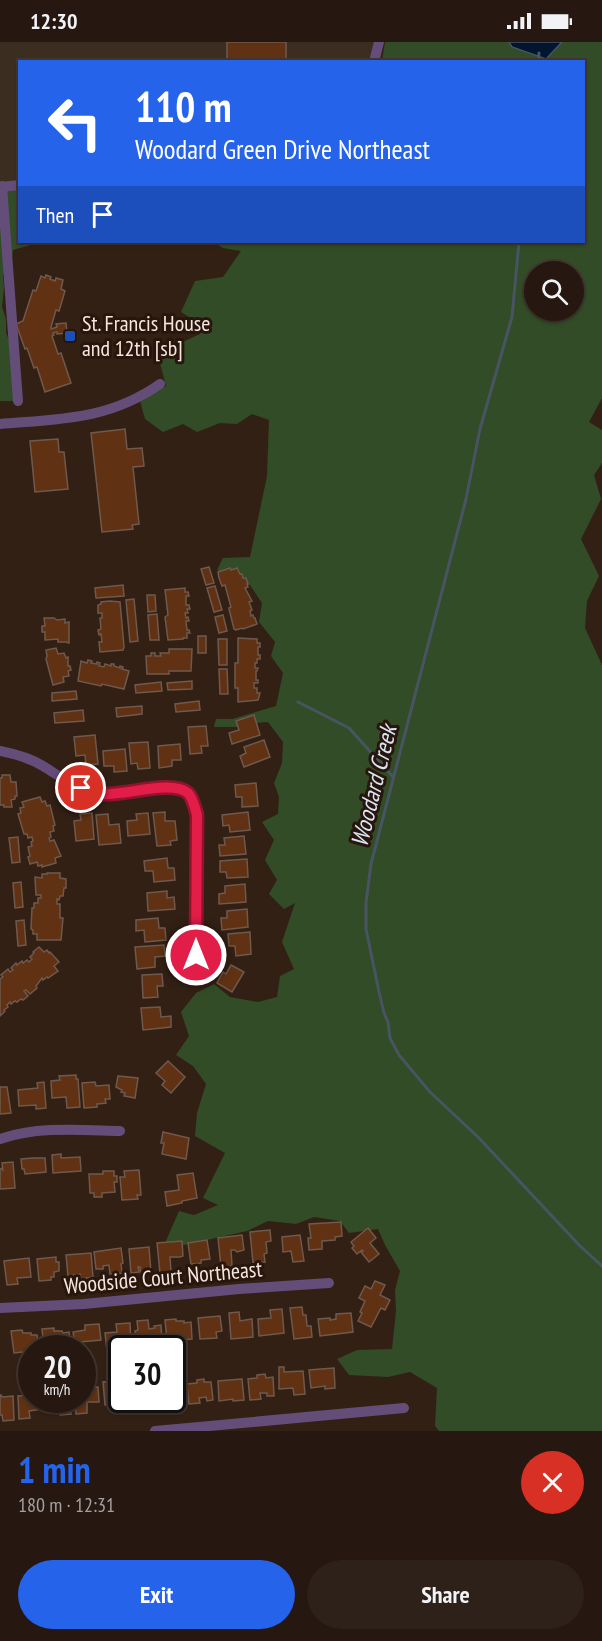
<!DOCTYPE html>
<meta charset="utf-8">
<style>
body{margin:0;font-family:"PT Sans Narrow",sans-serif;background:#2e2119;color:#f1f3f6;height:100vh;display:flex;flex-direction:column;font-size:22px;white-space:nowrap}
*{box-sizing:border-box;margin:0}
p{font-size:20px;color:#a4a09f}
.icon{flex:none;width:33px;height:33px;fill:none;stroke:currentColor;stroke-width:2;stroke-linecap:round;stroke-linejoin:round}
.map{position:relative;height:1389px;overflow:hidden}
.sheet{display:flex;flex-direction:column;background:#261810;flex:1}
.sheet>*{flex:none}
.banner{position:absolute;left:18px;top:18px;width:567px;height:183px;border-radius:0px;box-shadow:0 2px 4px #0004,0 0 0 2px #423730;background:#2563eb;color:#fff;overflow:hidden}
.tools{position:absolute;left:524px;top:219px;display:grid;gap:12px}
.tools a{display:grid;place-items:center;width:60px;height:60px;border-radius:50%;background:#261810;box-shadow:0 2px 4px #0004,0 0 0 2px #423730;font-size:30px}
.speed{position:absolute;left:18px;top:1293px;display:flex;gap:12px;font-size:30px;font-weight:700;text-align:center}
.speed>*{display:grid;place-content:center;width:78px;height:78px;border-radius:50%;background:#261810;box-shadow:0 2px 4px #0004,0 0 0 2px #423730;line-height:1}
.speed small{font-size:15px;font-weight:400}
.speed .limit{border:3px solid #111;border-radius:9px;background:#fff;color:#111}
.pin{position:absolute;display:grid;place-items:center;width:51px;height:51px;color:#fff;margin:-26px;border:3px solid #fff;border-radius:50%;box-shadow:0 2px 6px #0007}
.me{position:absolute;width:66px;margin:-33px;rotate:0deg;stroke-linejoin:round;filter:drop-shadow(0 0 4px #0008)}
.turn{display:flex;align-items:center;gap:21px;height:126px;padding:0 18px;font-size:27px}
.turn .icon{width:78px;height:78px;stroke-width:2.5}
.turn b{display:block;font-size:42px;line-height:51px}
.then{display:flex;align-items:center;height:57px;padding:0 18px;background:#0003;gap:12px;font-size:22px}
.round{display:grid;place-items:center;flex:none;width:63px;height:63px;border-radius:32px;background:#2e2119}
.head{display:flex;align-items:center;justify-content:space-between;height:102px;padding:0 18px}
h1{font-size:36px;font-weight:700;line-height:45px;color:#2563eb}
.action{display:flex;gap:12px;margin-top:auto;padding:12px 18px}
.action a{flex:1;height:69px;border-radius:36px;background:#2563eb;color:#fff;font-size:24px;font-weight:700;line-height:69px;text-align:center}
.action a+a{background:#2e2119;color:#f1f3f6}
.status{display:flex;justify-content:space-between;align-items:center;height:42px;padding:0 30px;background:#261810;direction:ltr}
.status svg{height:16px;fill:currentColor}
.map>svg:first-child{display:block}
.medical{fill:#3c2d21}
.green{fill:#314c26;fill-rule:evenodd}
.water{fill:#00152e;stroke:#495463;stroke-width:1.5}
.lines{fill:none;stroke-linecap:round;stroke-linejoin:round}
.stream{stroke:#495463;stroke-width:3}
.building{fill:#603112;stroke:#6f594d;stroke-width:1.5}
.minor{stroke:#644e79;stroke-width:10}
.route-casing{stroke:#92132f;stroke-width:15}
.route{stroke:#e11d48;stroke-width:10}
.transit-dot{fill:#1a4fb4;stroke:#28160c;stroke-width:2}
.labels{text-anchor:middle;stroke-width:6;stroke-linejoin:round;paint-order:stroke}
.poi-label{font-size:22px;fill:#f4e7df;stroke:#28160c;text-anchor:start}
.street-label{font-size:22px;fill:#f4e7df;stroke:#28160c}
.water-label{font-size:24px;font-style:italic;fill:#d8e6f6;stroke:#28160c}
</style>
<div class="status"><b>12:30</b><svg viewBox="0 0 49 12"><path d="M0 12V9h3v3zM5 12V6h3v6zM10 12V3h3v9zM15 12V0h3v12zM26 1h20v11H26zM47 4h2v5h-2z"/></svg></div>
<div class="map">
<svg width="602" height="1389" viewBox="0 0 602 1389">
<rect width="100%" height="100%" fill="#332015"/>
<path class="medical" d="M0,0H379L374,19L20,20L19,143L0,145Z"/>
<g class="green">
<path d="M385,0H509L512,5L546,17L562,0H602V356L589,380L602,388V421L594,433L601,457L581,497L599,534L587,559L585,586L602,623V1389H439L435,1384L437,1346L410,1330L388,1335L349,1333L337,1317L357,1308L392,1307L396,1269L395,1248L400,1229L385,1203L378,1187L349,1191L340,1179L314,1175L296,1182L268,1179L247,1189L162,1208L179,1169L194,1173L218,1163L203,1156L225,1111L195,1094L197,1071L206,1042L193,1024L176,1013L189,994L181,970L196,951L214,942L230,955L258,960L277,955L280,934L294,927L282,900L295,861L284,867L269,852L277,838L265,818L274,798L262,780L278,772L279,755L274,741L282,721L283,700L268,680L253,681L236,685H214L216,677H232L276,664L283,631L271,614L275,600L259,580L262,561L250,543L217,528L223,516L250,515L267,434L269,378L252,372L237,382L220,381L197,390L183,382L163,390L145,377L140,359L166,344L155,302L185,299L200,292L194,278L181,270L195,239L223,235L241,209L223,206L214,200L188,203L186,200H584V20L382,19ZM534,230H573V268H534Z"/>
<path d="M19,146L20,200H41L13,208L12,217L3,233L4,246L2,265L6,277V291L14,309L15,359H0V150Z"/>
</g>
<path class="water" d="M509,0H562L546,17L512,5Z"/>
<g class="lines">
<g class="stream">
<path d="M538,20L539,11"/>
<path d="M519,200L512,275L480,387L466,457L371,822L366,861V887L379,950L384,971L388,980L390,996L399,1013L430,1050L479,1096L580,1204L602,1224"/>
<path d="M298,660L349,686L393,735"/>
</g>
</g>
<g class="building">
<rect x="227" y="0" width="59" height="20"/>
<path d="M46,233L51,235L50,237L55,239L56,236L63,238L61,247L65,249L59,269L56,268L51,285V287L57,285L56,282L66,281L67,291L57,292V290L53,291L54,293L52,294L58,312L61,311L71,341L45,350L37,325L34,326L27,306L25,307L16,282L23,279L33,248L36,249L41,234L45,236Z"/>
<path d="M125,387L127,407L142,406L144,424L133,425L139,482L132,483L133,487L102,490L91,391Z"/>
<path d="M58,397L59,410H64L68,447L35,450L30,399Z"/>
<path d="M209,525L214,541L206,543L201,527Z"/>
<path d="M230,526L231,528L237,526L240,532H242L243,536H246L248,542H247L248,545L245,546L252,559L249,560L252,568L250,569L251,574L253,573L254,576H255L257,582L243,587L242,586L236,588L234,587L229,567V566L231,565L225,543L222,544L219,536L218,530Z"/>
<path d="M123,543L124,554L96,556L95,546Z"/>
<path d="M215,544L222,568L214,570L207,546Z"/>
<path d="M185,546V550H188L189,554H186V563H189L190,567H187L188,571H185L186,576L188,575L189,579H186L187,588H189L190,591H187V596H183V597L168,598L165,575L168,573L165,548Z"/>
<path d="M147,553H155L156,569L148,570Z"/>
<path d="M134,557L138,599L130,600L126,558Z"/>
<path d="M110,559L120,560L124,605L123,608L100,610L99,600H102L101,592L99,593L98,588L101,587L100,576H102V571H98V563L101,562V560Z"/>
<path d="M157,572L159,598H150L148,573Z"/>
<path d="M223,573L227,589L219,591L215,575Z"/>
<path d="M44,576H54L57,578L65,577V581L69,580V601H68L67,600H58V597L45,598V590H42V584H45Z"/>
<rect x="198" y="594" width="8" height="17"/>
<path d="M238,596L257,597V601H260V605H258V613H260V617H257V621H255V626H258L257,629H256V638H258V641H254V646H257V651H260L258,658L238,660V646H235V621H238Z"/>
<path d="M218,597H227V623H219Z"/>
<path d="M56,606L58,612L64,611L66,616L68,615V624H70L71,628L68,629L69,634L63,635L64,640L53,643L46,617L47,614L46,608Z"/>
<path d="M169,607H192L191,629H169V632H147L146,614H151V611H155V614H161L160,611H169Z"/>
<path d="M88,618L92,619L91,621L97,622V620L100,621L99,624L104,625L105,622L111,624V622H114V624L120,626V624L123,625L122,627L129,629L124,647L102,642L101,644L78,639L81,619L87,621Z"/>
<path d="M219,627H227L228,652H220Z"/>
<path d="M192,639V647L168,648L167,641Z"/>
<path d="M161,640L162,649L136,651L135,643Z"/>
<path d="M76,649L77,657L52,659V651Z"/>
<path d="M199,659L200,668L176,670L175,662Z"/>
<path d="M142,664V672L117,675L116,666Z"/>
<path d="M83,668L84,679L55,681L54,671Z"/>
<path d="M254,673L260,693L232,702L229,691L239,688L236,679Z"/>
<path d="M206,684L208,704H201L202,711L190,712L188,685Z"/>
<path d="M95,693L98,722L86,723L85,713L76,714L74,695Z"/>
<path d="M264,698L270,715L244,725L240,714L246,711L244,705Z"/>
<path d="M148,700L150,726L138,727L137,721L131,722L129,701Z"/>
<path d="M180,702L181,718H172V724L159,726L158,704Z"/>
<path d="M125,707L127,729L114,730V724H104L103,709Z"/>
<path d="M2,733H10L11,740H16L17,754H15V757L11,758L12,765H4V763H0V736H2Z"/>
<path d="M256,741L258,764L242,765V755H236L235,743Z"/>
<path d="M40,755L42,760L45,759L47,764L50,763L55,783L53,784L54,789L50,790L51,795L49,796L50,799L54,798L61,814L55,816L56,821L42,825V823L38,824L37,820L30,822L28,815L30,814L28,805L32,804L31,800L33,799L32,795L28,796L27,792H24L18,772L21,771L20,766L24,765L22,760Z"/>
<path d="M165,770V779H175L177,798L170,799L171,803L157,804L153,771Z"/>
<path d="M248,770L250,788L230,790L229,783L223,784L222,773Z"/>
<path d="M92,771L94,797L76,799L74,779L81,778L80,772Z"/>
<path d="M148,771L150,792L128,794L127,779L137,778L136,772Z"/>
<path d="M108,772L109,783L119,782L121,801L99,803L96,773Z"/>
<path d="M244,794L246,812L220,814L219,803H225L224,796Z"/>
<path d="M18,795L20,820L12,821L9,796Z"/>
<path d="M167,816L168,826H174L175,838L154,840L153,829H145L144,819Z"/>
<path d="M247,817L248,835L227,836L226,830H220V819Z"/>
<path d="M47,831H60V836L66,837V846H64L63,854H60L59,858L57,857V862H60V876H63L61,898H37V892H33V888L31,887L32,866H34V861H38V856H41V853H36L35,835L42,836V832H47Z"/>
<path d="M21,840L23,865L15,866L13,841Z"/>
<path d="M245,842L246,860L219,862V852L225,851V844Z"/>
<path d="M167,849V856L174,855L175,867L148,869L147,851Z"/>
<path d="M247,867L248,885L222,888L221,876H227V869Z"/>
<path d="M158,876L159,886H165L166,898L145,900L144,888L136,889V878Z"/>
<path d="M24,878L26,903L18,904L16,879Z"/>
<path d="M250,890L251,912L236,914L235,904H229L228,892Z"/>
<path d="M164,903L165,914L155,915V925L137,927L135,905Z"/>
<path d="M39,905L44,910L47,908L49,911L50,910L59,920L54,924L58,929L48,936L47,935L43,938L42,936L36,944L37,946L30,952L26,948L24,949L28,954L23,958L21,957L17,960L15,959L11,962L10,960L7,963L8,965L4,968L5,969L0,974V937L3,935L1,933L8,927L10,930L13,928L11,926L16,921L17,923L22,919L23,921L27,918L29,920L32,917L30,915L34,911L33,910Z"/>
<path d="M231,923L244,930L232,950L217,941L223,930L226,932Z"/>
<path d="M162,932L163,944H157L158,955L143,956L142,933Z"/>
<path d="M160,965L161,975L171,974V985L143,988L141,966Z"/>
<path d="M168,1019L185,1035L171,1051L162,1043L165,1039L156,1031Z"/>
<path d="M76,1033V1037H78L80,1065L67,1066L66,1055L52,1056L51,1039L60,1038L59,1034Z"/>
<path d="M118,1034L138,1036L135,1056L124,1054L125,1051L121,1050L122,1048L116,1045Z"/>
<path d="M44,1040L46,1066L36,1067V1063L19,1064L18,1048L38,1046L37,1041Z"/>
<path d="M95,1040L96,1044L109,1043L110,1057H105L106,1061L97,1062V1065L84,1066L82,1041Z"/>
<path d="M0,1045H7L11,1071L0,1072Z"/>
<path d="M163,1090L189,1096L186,1117L162,1112L164,1101H161Z"/>
<path d="M61,1112V1116L80,1115L81,1129L53,1131L52,1113Z"/>
<path d="M33,1116H45L46,1130L25,1132L24,1127H22L21,1117Z"/>
<path d="M13,1120L15,1146L0,1147V1127L2,1126L3,1129L2,1121Z"/>
<path d="M139,1128L141,1153H137L138,1157L122,1158L120,1135H125L124,1129Z"/>
<path d="M103,1129H114V1134H117V1140H114L115,1150L102,1151V1155H94V1151H90L89,1132H103Z"/>
<path d="M193,1131L197,1156L182,1159V1161L167,1164L165,1150L179,1148L177,1133Z"/>
<path d="M341,1180L342,1194L335,1195V1198L322,1199V1207L309,1208L308,1196H311L309,1182Z"/>
<path d="M368,1186L376,1196L370,1201L379,1212L369,1220L361,1210L363,1209L362,1208L357,1212L352,1206L354,1204L351,1200Z"/>
<path d="M270,1188L271,1199L266,1200L267,1211L264,1212L265,1220L253,1221L250,1190Z"/>
<path d="M242,1193L244,1208L237,1210L235,1208H231L232,1224L221,1225L218,1196Z"/>
<path d="M300,1193L304,1219L293,1220L291,1209L283,1210L282,1195Z"/>
<path d="M207,1198L210,1217L201,1218V1221L191,1222L188,1201Z"/>
<path d="M182,1199L183,1214L180,1215H170L171,1230L160,1231L157,1201Z"/>
<path d="M149,1205L151,1231L141,1232L140,1225H138L139,1230L131,1231L129,1207Z"/>
<path d="M121,1206L123,1221L121,1222L122,1231L110,1232L109,1223L103,1224V1227H96L94,1210Z"/>
<path d="M91,1211L93,1235L81,1237L80,1232L68,1234L66,1213Z"/>
<path d="M56,1215V1220H59V1229L54,1230V1235H51V1238L39,1239L37,1217Z"/>
<path d="M29,1216L31,1235L17,1236L18,1242L7,1243L4,1219Z"/>
<path d="M375,1239L385,1243L380,1253L390,1258L385,1268L381,1266L371,1285L358,1279L362,1271L360,1270L365,1259L359,1256L365,1244L371,1247Z"/>
<path d="M302,1265L303,1273H306L307,1284H311L312,1295L294,1297L290,1266Z"/>
<path d="M282,1267L284,1291L259,1294L258,1277L271,1276L270,1268Z"/>
<path d="M239,1270L240,1279L252,1277L253,1295L231,1297L229,1271Z"/>
<path d="M351,1271L353,1290L320,1294L318,1277L330,1276V1278L336,1277V1272Z"/>
<path d="M220,1274L222,1289L216,1290L217,1296L200,1297L198,1276Z"/>
<path d="M176,1277V1279H184V1281L191,1280L192,1297L167,1299L165,1278Z"/>
<path d="M148,1278L149,1287L155,1286L154,1284L161,1283L162,1301L136,1304L135,1289L138,1288L137,1279Z"/>
<path d="M130,1281L131,1306H122V1308L107,1309L105,1291L117,1290L116,1282Z"/>
<path d="M99,1282L101,1298L80,1300V1306H76L73,1290L85,1288V1283Z"/>
<path d="M54,1286V1289H62L63,1291L69,1290L71,1306H44L42,1287Z"/>
<path d="M22,1288L23,1291H31V1293H37L39,1306H32V1309L14,1311L11,1289Z"/>
<path d="M279,1325H284V1330L303,1329L305,1352L294,1353L293,1346L279,1347Z"/>
<path d="M334,1326L335,1346L325,1347V1344L311,1346L309,1328Z"/>
<path d="M265,1332L266,1336L273,1335L274,1354H267V1351H260L261,1357L250,1358L248,1337L257,1336V1333Z"/>
<path d="M173,1335H180L183,1362L172,1363Z"/>
<path d="M204,1337V1340H211L213,1358L207,1359L206,1355L199,1356L200,1361L189,1362L187,1342L197,1341V1338Z"/>
<path d="M242,1337L244,1358L233,1359V1357L219,1359L218,1339Z"/>
<path d="M117,1339V1349H122V1358H125L126,1367L115,1368L114,1362L105,1363L103,1340Z"/>
<path d="M98,1345L99,1360H87V1371L76,1372L75,1358H82V1346Z"/>
<path d="M0,1353H1L2,1355L13,1354L14,1378L3,1379L2,1373H0Z"/>
<path d="M32,1353V1358H41L42,1367L29,1369L30,1376L19,1377L18,1354Z"/>
<path d="M47,1358H69L71,1372L60,1373L59,1367L48,1368Z"/>
<path d="M132,1358H155L142,1359L143,1366H133Z"/>
</g>
<g class="lines">
<g class="minor">
<path d="M374,20L379,0"/>
<path d="M2,144L18,359"/>
<path d="M0,145L20,143"/>
<path d="M0,382C59,377 109,378 160,342"/>
<path d="M0,709C15,712 30,716 43,724C61,735 80,750 102,752C122,753 174,738 188,751C193,756 195,766 197,773L196,913"/>
<path d="M0,1097C38,1084 80,1088 120,1089"/>
<path d="M0,1266L84,1262L239,1247L329,1241"/>
<path d="M155,1389L404,1366"/>
</g>
</g>
<g class="lines">
<g class="route-casing">
<path id="route" d="M81,746C87,748 93,751 99,752C122,755 171,737 188,751C193,756 195,766 197,773L196,913"/>
</g>
<use href="#route" class="route"/>
</g>
<rect class="transit-dot" x="64" y="288" width="12" height="12" rx="3"/>
<g class="labels">
<g class="poi-label">
<text x="82" y="289">St. Francis House<tspan x="82" dy="25">and 12th [sb]</tspan></text>
</g>
<g class="street-label">
<text transform="translate(163 1235) rotate(-5)" y="8">Woodside Court Northeast</text>
</g>
<g class="water-label">
<text transform="translate(374 744) rotate(-76)" y="8">Woodard Creek</text>
</g>
</g>
</svg>
<div class="tools">
<a><svg class="icon" aria-label="search" viewBox="0 0 24 24"><circle cx="10" cy="10" r="6"/><path d="M15 15l6 6"/></svg></a>
</div>
<div class="speed"><div>20<small>km/h</small></div><div class="limit">30</div></div>
<div class="pin" style="left:81px;top:746px;background:#d93025"><svg class="icon" aria-label="arrive" viewBox="0 0 24 24"><path d="M6 21V4h12l-3 4 3 4H6"/></svg></div>
<svg class="me" style="left:196px;top:913px" viewBox="-20 -20 40 40"><circle r="17" fill="#e11d48" stroke="#fff" stroke-width="3"/><path d="M0-11L8 9 0 5-8 9z" fill="#fff"/></svg>
<div class="banner">
<div class="turn"><svg class="icon" aria-label="left" viewBox="0 0 24 24"><path d="M17 20v-9H6M10 6l-5 5 5 5"/></svg><div><b>110 m</b>Woodard Green Drive Northeast</div></div>
<div class="then">Then<svg class="icon" aria-label="arrive" viewBox="0 0 24 24"><path d="M6 21V4h12l-3 4 3 4H6"/></svg></div>
</div>
</div>
<section class="sheet">
<div class="head"><div><h1>1 min</h1><p>180 m · 12:31</p></div><a class="round" style="background:#d93025;color:#fff"><svg class="icon" aria-label="close" viewBox="0 0 24 24"><path d="M6 6l12 12M18 6L6 18"/></svg></a></div>
<div class="action"><a>Exit</a><a>Share</a></div>
</section>
